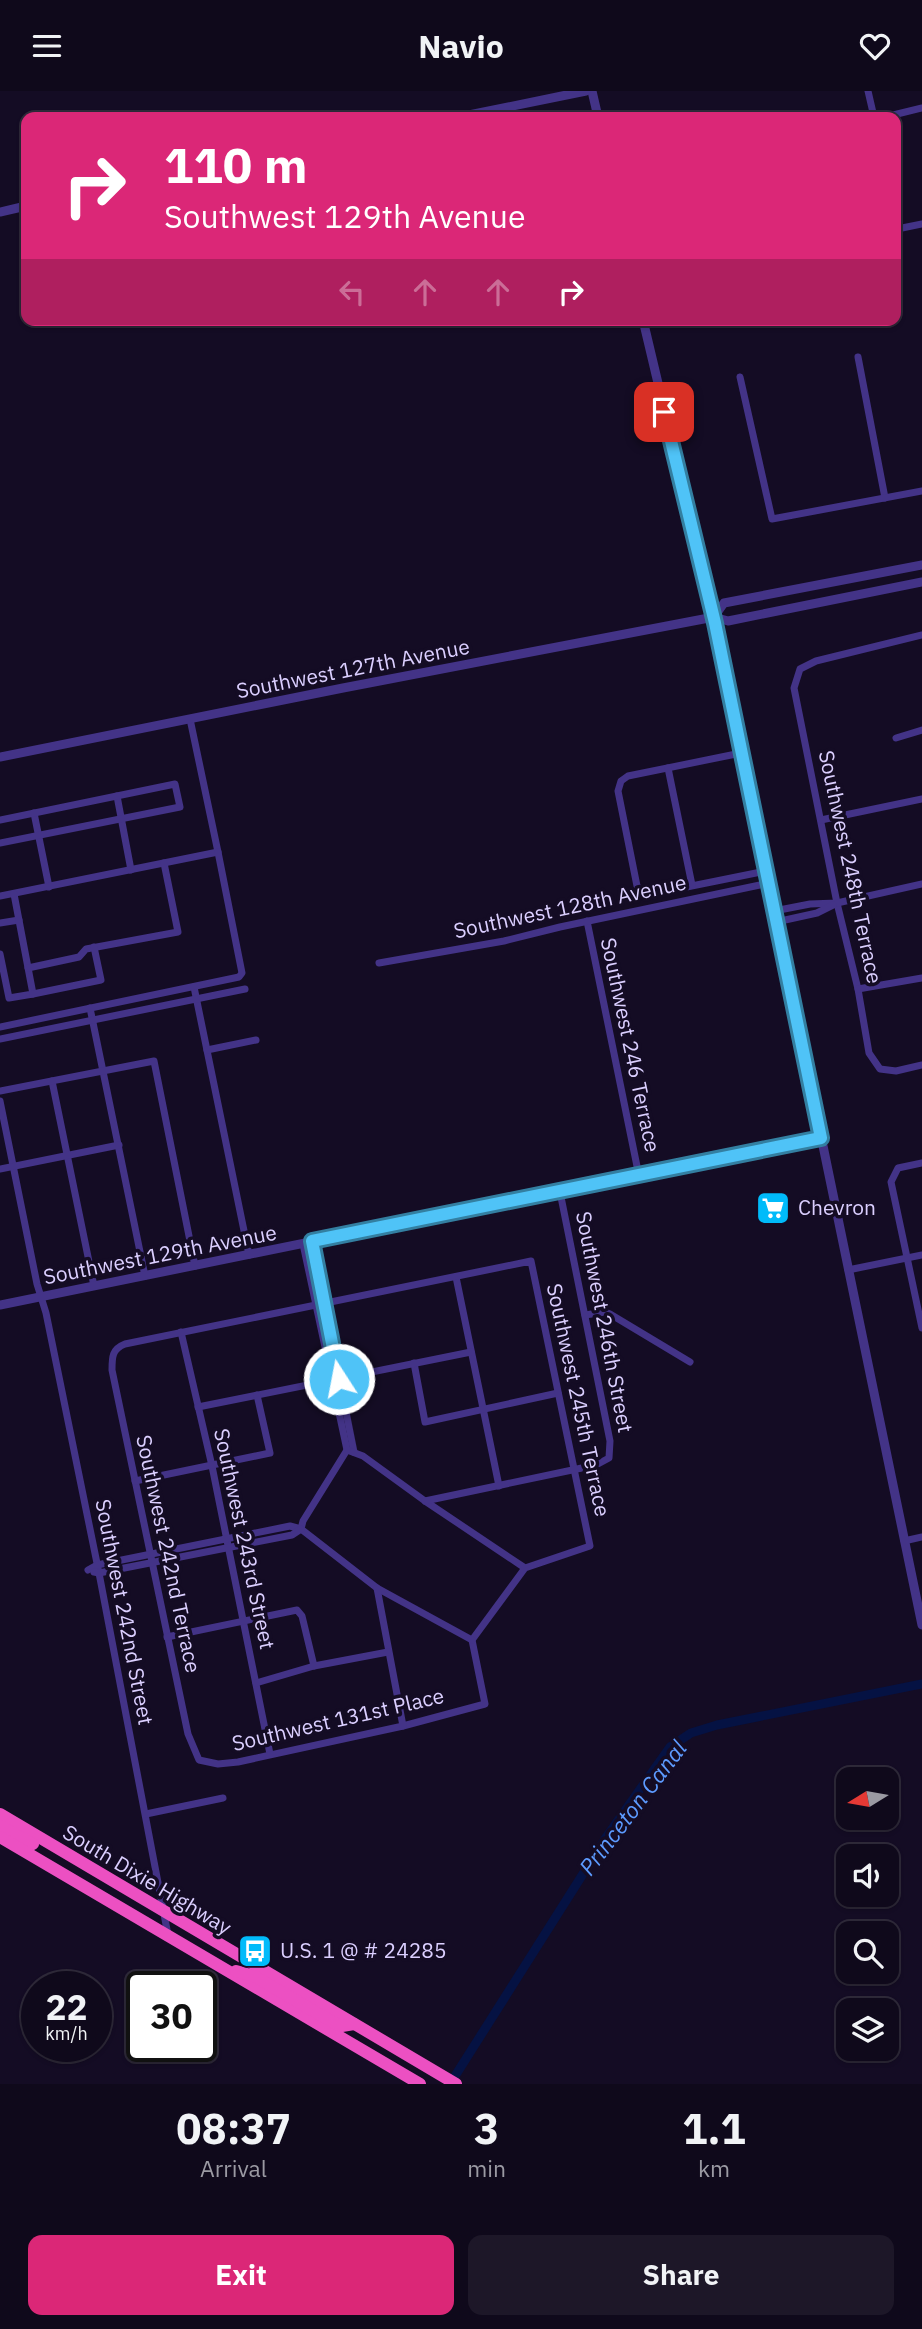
<!DOCTYPE html>
<style>
body{margin:0;font-family:"IBM Plex Sans",sans-serif;background:#1d1728;color:#f1f3f6;height:100vh;display:flex;flex-direction:column;font-size:26px;white-space:nowrap}
*{box-sizing:border-box;margin:0}
p{font-size:23px;color:#9b9aa3}
.icon{flex:none;width:38px;height:38px;fill:none;stroke:currentColor;stroke-width:2;stroke-linecap:round;stroke-linejoin:round}
.map{position:relative;height:1993px;overflow:hidden}
.details{display:flex;flex-direction:column;background:#0f091b;flex:1}
.details>*{flex:none}
.guide{position:absolute;left:21px;top:21px;width:880px;height:214px;border-radius:14px;box-shadow:0 2px 5px #0004,0 0 0 2px #2f2a3a;background:#db2777;color:#fff;overflow:hidden}
.needle{width:46px;rotate:259deg}
.fabs{position:absolute;left:836px;top:1676px;display:grid;gap:14px}
.fabs a{display:grid;place-items:center;width:63px;height:63px;border-radius:14px;background:#0f091b;box-shadow:0 2px 5px #0004,0 0 0 2px #2f2a3a;font-size:35px}
.speed{position:absolute;left:21px;top:1880px;display:flex;gap:14px;font-size:35px;font-weight:700;text-align:center}
.speed>*{display:grid;place-content:center;width:91px;height:91px;border-radius:50%;background:#0f091b;box-shadow:0 2px 5px #0004,0 0 0 2px #2f2a3a;line-height:1}
.speed small{font-size:18px;font-weight:400}
.speed .limit{border:4px solid #111;border-radius:10px;background:#fff;color:#111}
.pin{position:absolute;display:grid;place-items:center;width:60px;height:60px;color:#fff;margin:-30px;border-radius:14px;box-shadow:0 4px 10px #0006}
.me{position:absolute;width:77px;margin:-38px;rotate:349deg;stroke-linejoin:round;filter:drop-shadow(0 0 5px #0008)}
.turn{display:flex;align-items:center;gap:24px;height:147px;padding:0 28px;font-size:32px}
.turn .icon{width:91px;height:91px;stroke-width:2.5}
.turn b{display:block;font-size:49px;line-height:60px}
.lanes{display:flex;align-items:center;height:66px;padding:0 28px;background:#0003;justify-content:center;gap:35px;direction:ltr}
.lanes .off{opacity:.35}
.eta{display:flex;justify-content:space-evenly;align-items:center;height:119px;text-align:center}
.eta b{font-size:42px;font-weight:700;line-height:49px}
.action{display:flex;gap:14px;margin-top:auto;padding:14px 28px}
.action a{flex:1;height:80px;border-radius:14px;background:#db2777;color:#fff;font-size:28px;font-weight:700;line-height:80px;text-align:center}
.action a+a{background:#1d1728;color:#f1f3f6}
header{display:flex;justify-content:space-between;align-items:center;height:91px;padding:0 28px;background:#0f091b;font-size:32px;font-weight:700}
.map>svg:first-child{display:block}
.lines{fill:none;stroke-linecap:round;stroke-linejoin:round}
.canal{stroke:#051243;stroke-width:9}
.minor{stroke:#433387;stroke-width:7}
.tertiary{stroke:#433387;stroke-width:9}
.trunk{stroke:#ec50c2;stroke-width:12}
.route-casing{stroke:#337fa1;stroke-width:18}
.route{stroke:#4fc3f7;stroke-width:12}
.labels{text-anchor:middle;stroke-width:7;stroke-linejoin:round;paint-order:stroke}
.street-label{font-size:21px;fill:#dbcfff;stroke:#140c24}
.poi-label{font-size:21px;fill:#dbcfff;stroke:#140c24;text-anchor:start}
.water-label{font-size:23px;font-style:italic;fill:#5d9bff;stroke:#140c24}
</style>
<header><svg class="icon" aria-label="menu" viewBox="0 0 24 24"><path d="M4 6h16M4 12h16M4 18h16"/></svg>Navio<svg class="icon" aria-label="heart" viewBox="0 0 24 24"><path d="M12 20l-8-8c-3-5 5-10 8-4 3-6 11-1 8 4z"/></svg></header>
<div class="map">
<svg width="922" height="1993" viewBox="0 0 922 1993">
<rect width="100%" height="100%" fill="#140c24"/>
<g class="lines">
<path class="canal" d="M450,1993L607,1745L670,1656L691,1642L717,1634L922,1593"/>
<g class="minor">
<path d="M868,0L874,26"/>
<path d="M885,26L922,17"/>
<path d="M902,137L922,133"/>
<path d="M858,266L885,407"/>
<path d="M740,286L772,428L922,400"/>
<path d="M922,544L816,570L800,578L794,597L837,812L858,898L869,962L880,978L896,980L922,974"/>
<path d="M896,647L922,639"/>
<path d="M741,662L628,685L621,690L618,700L637,795L643,802L652,803L766,780"/>
<path d="M668,677L692,794"/>
<path d="M117,705L131,779"/>
<path d="M34,722L49,796"/>
<path d="M0,729L175,693L180,716L0,752"/>
<path d="M821,729L922,708"/>
<path d="M0,805L218,761L190,628"/>
<path d="M774,820L810,813L837,812L922,793"/>
<path d="M587,830L639,1085"/>
<path d="M776,831L817,822L833,814"/>
<path d="M0,832L19,829"/>
<path d="M0,863L9,907L33,903L14,803"/>
<path d="M379,872L504,850L560,836L769,792"/>
<path d="M28,877L79,866L86,858L178,841L164,772"/>
<path d="M194,896L249,1164"/>
<path d="M858,898L922,887"/>
<path d="M33,903L101,889L94,856"/>
<path d="M90,917L145,1185"/>
<path d="M0,936L239,886L242,882L218,761"/>
<path d="M0,948L245,898"/>
<path d="M207,959L256,949"/>
<path d="M52,990L94,1195"/>
<path d="M0,1000L154,970L195,1175"/>
<path d="M0,1010L37,1193L46,1222L99,1482L168,1844"/>
<path d="M922,1072L898,1077L891,1091L922,1237"/>
<path d="M0,1078L119,1054"/>
<path d="M312,1151L354,1361"/>
<path d="M848,1179L922,1164"/>
<path d="M456,1186L499,1395"/>
<path d="M585,1224L605,1221L610,1223L690,1271"/>
<path d="M181,1241L212,1375L270,1663"/>
<path d="M414,1272L425,1331L558,1302"/>
<path d="M198,1316L471,1261"/>
<path d="M347,1359L363,1365L425,1410L525,1477L590,1455L531,1170L125,1253C112,1258 112,1266 112,1279L188,1643L199,1669L218,1673L238,1671L403,1635L485,1613L472,1549L525,1477"/>
<path d="M135,1390L270,1362L257,1304"/>
<path d="M425,1410L596,1374L609,1367L610,1350L560,1101"/>
<path d="M301,1438L303,1430L347,1359L303,1153"/>
<path d="M904,1450L922,1446"/>
<path d="M88,1479L97,1474L290,1435L301,1438L377,1497L472,1549"/>
<path d="M94,1481L99,1482L292,1444L301,1438"/>
<path d="M377,1497L403,1635"/>
<path d="M167,1546L297,1519L302,1525L314,1575"/>
<path d="M256,1592L314,1575L388,1561"/>
<path d="M146,1723L223,1707"/>
</g>
<g class="tertiary">
<path d="M592,0L598,26"/>
<path d="M459,26L586,0"/>
<path d="M0,121L26,115"/>
<path d="M643,229L715,532L922,1534"/>
<path d="M714,526L724,512L922,474"/>
<path d="M0,666L343,597L714,526L728,530L922,491"/>
<path d="M0,1214L821,1047"/>
</g>
<g class="trunk">
<path d="M0,1723L456,1993"/>
<path d="M0,1735L33,1753"/>
<path d="M0,1746L420,1993"/>
<path d="M236,1880L254,1885L336,1933L342,1935L354,1933"/>
</g>
</g>
<g class="lines">
<g class="route-casing">
<path id="route" d="M339,1288L312,1150L821,1047L715,532L664,321"/>
</g>
<use href="#route" class="route"/>
</g>
<defs>
<g id="supermarket-square" transform="scale(1.75)"><rect x="-9" y="-9" width="18" height="18" rx="4" fill="#00bbfa" stroke="#140c24"/><path d="M-6-5.5h2.5l.6 2H6L4.5 2H-2.5L-4.4-4H-6ZM-1.5 3.2a1.3 1.3 0 1 0 .1 0ZM3 3.2a1.3 1.3 0 1 0 .1 0Z" fill="#fff"/></g>
<g id="bus-square" transform="scale(1.75)"><rect x="-9" y="-9" width="18" height="18" rx="4" fill="#00bbfa" stroke="#140c24"/><path d="M-5-6H5V4H4V6H2V4H-2V6H-4V4H-5ZM-3.5-4V0h7V-4ZM-3.5 1.2v1.5H-2V1.2ZM2 1.2v1.5H3.5V1.2Z" fill="#fff"/></g>
</defs>
<g fill-rule="evenodd">
<use href="#supermarket-square" x="773" y="1117"/>
<use href="#bus-square" x="255" y="1860"/>
</g>
<g class="labels">
<g class="street-label">
<text transform="translate(353 578) rotate(-11)" y="7">Southwest 127th Avenue</text>
<text transform="translate(850 776) rotate(78)" y="7">Southwest 248th Terrace</text>
<text transform="translate(570 816) rotate(-12)" y="7">Southwest 128th Avenue</text>
<text transform="translate(630 954) rotate(78)" y="7">Southwest 246 Terrace</text>
<text transform="translate(160 1164) rotate(-11)" y="7">Southwest 129th Avenue</text>
<text transform="translate(604 1231) rotate(79)" y="7">Southwest 246th Street</text>
<text transform="translate(578 1309) rotate(78)" y="7">Southwest 245th Terrace</text>
<text transform="translate(244 1448) rotate(78)" y="7">Southwest 243rd Street</text>
<text transform="translate(168 1463) rotate(78)" y="7">Southwest 242nd Terrace</text>
<text transform="translate(124 1521) rotate(79)" y="7">Southwest 242nd Street</text>
<text transform="translate(338 1629) rotate(-13)" y="7">Southwest 131st Place</text>
<text transform="translate(147 1789) rotate(31)" y="7">South Dixie Highway</text>
</g>
<g class="poi-label">
<text x="798" y="1124">Chevron</text>
<text x="280" y="1867">U.S. 1 @ # 24285</text>
</g>
<g class="water-label">
<text transform="translate(633 1717) rotate(-53)" y="8">Princeton Canal</text>
</g>
</g>
</svg>
<div class="fabs">
<a><svg class="needle" viewBox="-14 -14 28 28"><path d="M0-13l5 13h-10z" fill="#e53935"/><path d="M0 13l5-13h-10z" fill="#9b9aa3"/></svg></a>
<a><svg class="icon" aria-label="sound" viewBox="0 0 24 24"><path d="M4 9h4l5-4v14l-5-4H4zM17 9q2 3 0 6"/></svg></a>
<a><svg class="icon" aria-label="search" viewBox="0 0 24 24"><circle cx="10" cy="10" r="6"/><path d="M15 15l6 6"/></svg></a>
<a><svg class="icon" aria-label="layers" viewBox="0 0 24 24"><path d="M12 4l9 5-9 5-9-5zM3 14l9 5 9-5"/></svg></a>
</div>
<div class="speed"><div>22<small>km/h</small></div><div class="limit">30</div></div>
<div class="pin" style="left:664px;top:321px;background:#d93025"><svg class="icon" aria-label="arrive" viewBox="0 0 24 24"><path d="M6 21V4h12l-3 4 3 4H6"/></svg></div>
<svg class="me" style="left:339px;top:1288px" viewBox="-20 -20 40 40"><circle r="17" fill="#4fc3f7" stroke="#fff" stroke-width="3"/><path d="M0-11L8 9 0 5-8 9z" fill="#fff"/></svg>
<div class="guide">
<div class="turn"><svg class="icon" aria-label="right" viewBox="0 0 24 24"><path d="M7 20v-9h11M14 6l5 5-5 5"/></svg><div><b>110 m</b>Southwest 129th Avenue</div></div>
<div class="lanes"><svg class="icon off" aria-label="left" viewBox="0 0 24 24"><path d="M17 20v-9H6M10 6l-5 5 5 5"/></svg><svg class="icon off" aria-label="ahead" viewBox="0 0 24 24"><path d="M12 20V5M6 11l6-6 6 6"/></svg><svg class="icon off" aria-label="ahead" viewBox="0 0 24 24"><path d="M12 20V5M6 11l6-6 6 6"/></svg><svg class="icon" aria-label="right" viewBox="0 0 24 24"><path d="M7 20v-9h11M14 6l5 5-5 5"/></svg></div>
</div>
</div>
<section class="details">
<div class="eta">
<div><b>08:37</b><p>Arrival</p></div>
<div><b>3</b><p>min</p></div>
<div><b>1.1</b><p>km</p></div>
</div>
<div class="action"><a>Exit</a><a>Share</a></div>
</section>
